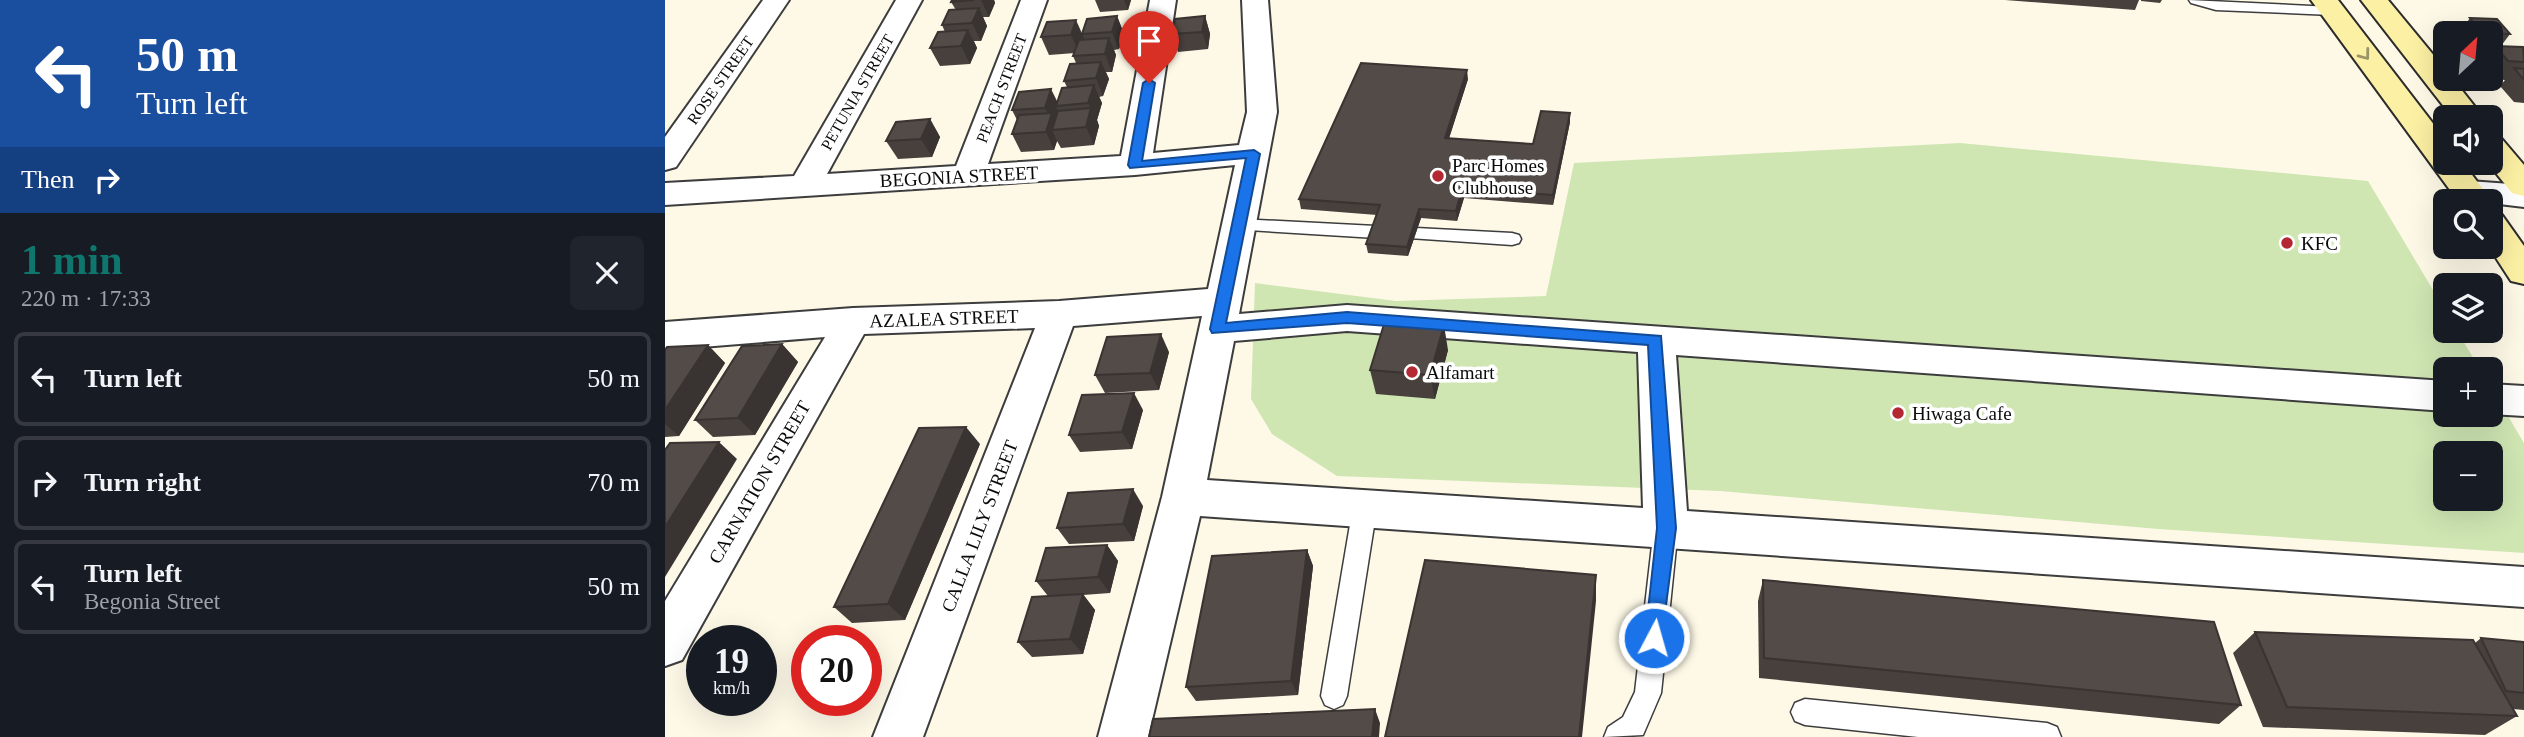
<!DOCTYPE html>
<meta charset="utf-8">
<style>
body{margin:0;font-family:Georgia,serif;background:#20242c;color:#f1f3f6;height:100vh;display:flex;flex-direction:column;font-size:26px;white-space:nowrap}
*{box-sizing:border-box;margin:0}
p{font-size:23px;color:#9ea1a6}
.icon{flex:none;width:38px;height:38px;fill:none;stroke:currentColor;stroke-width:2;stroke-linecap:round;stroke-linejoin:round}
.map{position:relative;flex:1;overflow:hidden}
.sheet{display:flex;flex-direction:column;background:#171b24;width:665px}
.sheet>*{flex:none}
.guide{background:#1a4fa0;color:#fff;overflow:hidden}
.needle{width:46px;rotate:26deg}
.controls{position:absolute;left:1768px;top:21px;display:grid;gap:14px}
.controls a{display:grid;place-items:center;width:70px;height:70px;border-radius:10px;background:#171b24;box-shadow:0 7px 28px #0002;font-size:35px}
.speed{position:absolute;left:21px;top:625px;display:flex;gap:14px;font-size:35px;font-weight:700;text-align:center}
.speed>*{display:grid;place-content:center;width:91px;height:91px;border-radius:50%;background:#171b24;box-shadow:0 7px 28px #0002;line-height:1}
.speed small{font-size:18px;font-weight:400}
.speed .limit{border:10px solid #d22;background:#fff;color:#111}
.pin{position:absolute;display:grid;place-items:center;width:60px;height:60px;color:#fff;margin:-72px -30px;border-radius:50% 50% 50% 0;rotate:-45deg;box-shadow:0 0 7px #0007}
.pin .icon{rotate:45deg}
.me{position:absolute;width:77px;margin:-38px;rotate:6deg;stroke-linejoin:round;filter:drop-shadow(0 0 5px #0008)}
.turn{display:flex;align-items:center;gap:24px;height:147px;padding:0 21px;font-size:32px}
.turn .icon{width:91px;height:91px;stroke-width:2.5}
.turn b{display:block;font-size:49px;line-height:60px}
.then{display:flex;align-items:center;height:66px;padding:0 21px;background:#0003;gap:14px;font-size:26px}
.round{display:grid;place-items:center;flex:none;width:74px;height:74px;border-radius:10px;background:#20242c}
.summary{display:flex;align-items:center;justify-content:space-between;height:119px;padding:0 21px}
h1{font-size:42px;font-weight:700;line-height:52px;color:#0f766e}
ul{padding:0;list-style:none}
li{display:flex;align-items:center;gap:21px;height:94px;margin:0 14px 10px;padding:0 7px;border:4px solid #363941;border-radius:10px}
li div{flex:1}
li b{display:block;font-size:26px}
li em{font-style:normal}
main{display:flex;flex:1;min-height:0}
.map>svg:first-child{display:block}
.green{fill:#cfe6b3;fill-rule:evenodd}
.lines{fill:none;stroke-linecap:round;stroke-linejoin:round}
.service-casing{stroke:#3d3d3d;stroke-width:3}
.minor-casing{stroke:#3d3d3d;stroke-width:4}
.secondary-casing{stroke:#2c2c2c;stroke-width:4}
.service{fill:#fff;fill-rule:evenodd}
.minor{fill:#fff;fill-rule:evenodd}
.secondary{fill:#fcf0a4;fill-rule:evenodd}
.wall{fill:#47403d}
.shaded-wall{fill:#393432}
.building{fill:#524b47;stroke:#393432;stroke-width:2}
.oneway{stroke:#9b9466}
.route{fill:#1a73e8;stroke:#114b97;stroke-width:2}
.poi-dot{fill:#b32832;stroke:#fff;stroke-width:2.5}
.labels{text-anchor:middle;stroke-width:7;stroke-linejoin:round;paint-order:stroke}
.far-street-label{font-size:16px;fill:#0a0a0a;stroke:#fff}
.poi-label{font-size:19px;fill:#0a0a0a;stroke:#fff;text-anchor:start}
.street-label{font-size:19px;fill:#0a0a0a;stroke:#fff}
</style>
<main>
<section class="sheet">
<div class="guide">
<div class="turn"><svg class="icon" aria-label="left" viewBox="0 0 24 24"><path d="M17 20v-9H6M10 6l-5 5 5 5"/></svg><div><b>50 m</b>Turn left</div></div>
<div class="then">Then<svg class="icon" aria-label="right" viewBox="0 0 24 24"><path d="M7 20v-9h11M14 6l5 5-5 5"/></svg></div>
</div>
<div class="summary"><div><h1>1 min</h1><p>220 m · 17:33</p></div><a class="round"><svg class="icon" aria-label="close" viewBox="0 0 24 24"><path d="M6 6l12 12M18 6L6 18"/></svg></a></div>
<ul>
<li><svg class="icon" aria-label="left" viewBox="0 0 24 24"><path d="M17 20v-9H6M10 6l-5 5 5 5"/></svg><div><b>Turn left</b></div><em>50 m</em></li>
<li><svg class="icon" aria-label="right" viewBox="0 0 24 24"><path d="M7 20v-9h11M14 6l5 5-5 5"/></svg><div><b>Turn right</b></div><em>70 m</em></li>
<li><svg class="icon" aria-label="left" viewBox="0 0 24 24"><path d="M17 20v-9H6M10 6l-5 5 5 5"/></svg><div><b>Turn left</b><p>Begonia Street</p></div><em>50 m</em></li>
</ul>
</section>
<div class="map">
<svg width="1859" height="737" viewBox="0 0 1859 737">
<rect width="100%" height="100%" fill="#fef9e7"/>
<path class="green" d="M1295,143L1703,181L1780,310V331H1792L1815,369H1780V415H1825V386L1859,443V553L1493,529L1055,491L672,476L607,434L586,399L590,283L731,301L881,296L909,163ZM1780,453H1825V499H1780Z"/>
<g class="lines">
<g class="service-casing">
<g id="service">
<path d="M1524,0L1667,7L1674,11L1667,15L1551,10L1526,3Z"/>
<path d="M574,219L711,226L718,228L720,232L718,236L711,238L567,229L565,225L567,221Z"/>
<path d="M751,228L847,233L854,235L856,239L854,243L847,245L744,238L742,234L744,230Z"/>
<path d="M700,497L708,500L712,507L682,696L678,705L669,709L660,705L656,696L688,507L692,500Z"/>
<path d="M1001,518L1009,521L1013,528L996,693L978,735L939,737L943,727L958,717L970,692L989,528L993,521Z"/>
<path d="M1140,699L1382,723L1392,727L1396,737H1253L1140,725L1130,721L1126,712L1130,703Z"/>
</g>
</g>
<g class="minor-casing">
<g id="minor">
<path d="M98,0H124L11,167L0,170V137Z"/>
<path d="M231,0H257L162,174L291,166L356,0H382L323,164L456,156L485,0H511L488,153L574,145L582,112L577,0H603L612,112L574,314L682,305L1780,381V411L1011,355L1022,511L1859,567V607L535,516L483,737H433L497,497L537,316L408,326L258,737H208L370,328L199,334L17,660L0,666V601L160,337L0,350V322L188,308L394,301L543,289L570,165L470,175L0,205V183L129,176ZM682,331L973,352L978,508L542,480L569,341Z"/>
<path d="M1804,181L1859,185V207L1792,199L1788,192L1792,185Z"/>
<path d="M1825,384L1859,386V416L1825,414Z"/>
</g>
</g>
<g class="secondary-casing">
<g id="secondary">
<path d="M1646,0H1673L1780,139V163H1798L1827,201L1825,203L1793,201Z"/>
<path d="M1696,0H1723L1780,69V79H1788L1818,117H1787Z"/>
<path d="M1825,135L1836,138L1859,165V196L1847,193L1823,163H1825Z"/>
<path d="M1825,212L1837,215L1859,246V284L1846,281L1824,247Z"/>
</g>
</g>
<use href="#service" class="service"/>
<use href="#minor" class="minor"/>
<use href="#secondary" class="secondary"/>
</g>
<g class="wall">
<path d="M287,0H329L330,3L324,17H318L322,26L316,41H309L312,48L305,64L275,66L265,48L280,32L277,25L291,10L286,2Z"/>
<path d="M430,0H466L463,10L435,12Z"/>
<path d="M1340,0H1474L1470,10Z"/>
<path d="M1476,0H1497L1495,3L1476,1Z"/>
<path d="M452,16L459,34L454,49L449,50L451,55L447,72H441L444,79L438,96L434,97L437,103L432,120L434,126L429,145L396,148L392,141L389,150L356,152L347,134L352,120L347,110L392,102L402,87L399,81L411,63L408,56L410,53L384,55L376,37L417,33Z"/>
<path d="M540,16L545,34L543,49L513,52L507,34Z"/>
<path d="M1805,18L1845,34L1836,46L1859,48V103L1849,102L1835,86L1840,80L1830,79L1825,74V33H1794Z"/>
<path d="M803,79L784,138L868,144L905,113V122L888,205L799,198L792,221L756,218L743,256L703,253L701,244L712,215L636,209L634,199Z"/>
<path d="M265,119L275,137L267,157L233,159L221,141Z"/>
<path d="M117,344L133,362L90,435L48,437L30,420Z"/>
<path d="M43,345L60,363L14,436L0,437V350Z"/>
<path d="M783,350L770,399L711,394L705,370Z"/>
<path d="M504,352L494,390L440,393L430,375Z"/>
<path d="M478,410L467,449L415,452L404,435Z"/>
<path d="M315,444L240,620L187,623L169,607Z"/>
<path d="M478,506L469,541L404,544L392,528Z"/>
<path d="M442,545L453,561L445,593L418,595L430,610L418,654L367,657L353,642L383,596L371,581Z"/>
<path d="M642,550L648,566L633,695L531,701L521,687Z"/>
<path d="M1098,580L1576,705L1554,724L1094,678L1093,601Z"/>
<path d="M1590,632L1810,643L1816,638L1859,642V710L1848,709L1852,716L1820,735L1598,727L1568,653Z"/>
</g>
<g class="shaded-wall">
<path d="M316,0H329L330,3L324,17Z"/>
<path d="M459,0H466L463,10Z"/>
<path d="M314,8L322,26L316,41L307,23Z"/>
<path d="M452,16L459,34L454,49L447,32Z"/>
<path d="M540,16L545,34L543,49L537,32Z"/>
<path d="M411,20L419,38L414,53L406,35Z"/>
<path d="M303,30L312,48L305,64L296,46Z"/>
<path d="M444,38L451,55L447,72L440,54Z"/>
<path d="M436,62L444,79L438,96L431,78Z"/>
<path d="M802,70L803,79L781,148L780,138Z"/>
<path d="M429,85L437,103L432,120L434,126L429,145L421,127L426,109L423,103Z"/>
<path d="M386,89L394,105L391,106L393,111L387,130L392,141L389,150L381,132L385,118L380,108Z"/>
<path d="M905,113V122L888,205V195Z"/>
<path d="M265,119L275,137L267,157L256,139Z"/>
<path d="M797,189L799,198L792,221L791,211Z"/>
<path d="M754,209L756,218L743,256L742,247Z"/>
<path d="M779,325L783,350L770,399L765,375Z"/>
<path d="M496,334L504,352L494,390L485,373Z"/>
<path d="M117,344L133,362L90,435L73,418Z"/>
<path d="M43,345L60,363L14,436L0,424V410Z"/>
<path d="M469,393L478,410L467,449L457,432Z"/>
<path d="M301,427L315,444L240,620L223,604Z"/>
<path d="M54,442L72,459L0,577V527Z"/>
<path d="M468,489L478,506L469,541L458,524Z"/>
<path d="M442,545L453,561L445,593L433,577Z"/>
<path d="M642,550L648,566L633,695L626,681Z"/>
<path d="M931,575V601L917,737H914Z"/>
<path d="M418,594L430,610L418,654L405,639Z"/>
<path d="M710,709L715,723L714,737H707Z"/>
</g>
<g class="building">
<path d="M287,0H309L286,2Z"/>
<path d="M314,8L307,23L277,25L284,10Z"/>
<path d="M452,16L447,32L417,34L422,19Z"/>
<path d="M540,16L537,32L507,34L510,19Z"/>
<path d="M1805,18L1832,19L1845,34L1817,33Z"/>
<path d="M411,20L406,35L376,37L382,22Z"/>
<path d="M303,30L296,46L265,48L273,32Z"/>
<path d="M444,38L440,54L408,56L414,40Z"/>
<path d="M1830,46L1858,47L1859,62L1843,61Z"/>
<path d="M436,62L431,78L399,81L405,64Z"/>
<path d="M696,63L802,70L780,138L868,144L876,111L905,113L888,195L797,189L791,211L754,209L742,247L701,244L715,205L634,199Z"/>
<path d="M1849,68L1859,69V80Z"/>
<path d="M429,85L423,103L391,106L397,88Z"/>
<path d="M386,89L380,108L347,110L354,92Z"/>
<path d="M426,108L421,127L387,130L393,111Z"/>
<path d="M387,113L381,132L347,134L354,115Z"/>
<path d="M265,119L256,139L221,141L231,122Z"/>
<path d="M720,321L779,325L765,375L705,370Z"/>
<path d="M496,334L485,373L430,375L442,337Z"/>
<path d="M117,344L73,418L30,420L77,346Z"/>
<path d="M43,345L0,410V350L2,347Z"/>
<path d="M469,393L457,432L404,435L417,395Z"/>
<path d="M301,427L223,604L169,607L254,428Z"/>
<path d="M54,442L0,527V450L5,443Z"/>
<path d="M468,489L458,524L392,528L403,493Z"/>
<path d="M442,545L433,577L371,581L381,548Z"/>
<path d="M642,550L626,681L521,687L547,556Z"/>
<path d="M760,560L931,575L914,737H720Z"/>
<path d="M1098,580L1549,622L1576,705L1099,658Z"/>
<path d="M418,594L405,639L353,642L367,597Z"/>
<path d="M1590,632L1808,640L1852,716L1622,707Z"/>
<path d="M1816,638L1859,642V693L1841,691Z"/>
<path d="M710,709L707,737H484L488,719Z"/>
</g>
<defs><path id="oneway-chevron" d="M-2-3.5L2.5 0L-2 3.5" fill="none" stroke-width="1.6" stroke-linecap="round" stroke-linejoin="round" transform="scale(1.75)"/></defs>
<use class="oneway" href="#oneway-chevron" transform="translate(1700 55) rotate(53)"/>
<path class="route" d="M484,79L490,83L477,161L589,150L595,154L561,323L682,312L996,336L1011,528L996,644L989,647L983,644L980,638L992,528L983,345L682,323L547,333L545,329L581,158L465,168L463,165L478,83Z"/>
<g class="poi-dot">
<circle cx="773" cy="176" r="7"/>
<circle cx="1622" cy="243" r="7"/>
<circle cx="747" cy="372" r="7"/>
<circle cx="1233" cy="413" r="7"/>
</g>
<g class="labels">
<g class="far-street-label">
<text transform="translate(55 80) rotate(-55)" y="6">ROSE STREET</text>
<text transform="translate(336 88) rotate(-69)" y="6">PEACH STREET</text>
<text transform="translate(192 92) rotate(-60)" y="6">PETUNIA STREET</text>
</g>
<g class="poi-label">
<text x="787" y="172">Parc Homes<tspan x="787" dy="22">Clubhouse</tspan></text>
<text x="1636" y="250">KFC</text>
<text x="761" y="379">Alfamart</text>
<text x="1247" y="420">Hiwaga Cafe</text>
</g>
<g class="street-label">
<text transform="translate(294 176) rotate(-3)" y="7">BEGONIA STREET</text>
<text transform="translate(279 318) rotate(-2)" y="7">AZALEA STREET</text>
<text transform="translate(94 482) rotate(-60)" y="7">CARNATION STREET</text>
<text transform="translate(314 526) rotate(-69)" y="7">CALLA LILY STREET</text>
</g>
</g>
</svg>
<div class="controls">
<a><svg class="needle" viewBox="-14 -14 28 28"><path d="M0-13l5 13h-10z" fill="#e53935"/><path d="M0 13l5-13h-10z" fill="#9ea1a6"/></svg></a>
<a><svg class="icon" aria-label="sound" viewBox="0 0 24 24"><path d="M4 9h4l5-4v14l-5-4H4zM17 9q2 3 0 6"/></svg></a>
<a><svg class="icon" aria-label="search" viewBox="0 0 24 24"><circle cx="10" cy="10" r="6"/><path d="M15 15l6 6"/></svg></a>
<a><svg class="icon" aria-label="layers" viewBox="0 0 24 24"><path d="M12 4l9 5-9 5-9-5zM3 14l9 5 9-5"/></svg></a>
<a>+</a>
<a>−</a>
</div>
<div class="speed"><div>19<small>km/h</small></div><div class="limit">20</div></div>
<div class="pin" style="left:484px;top:83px;background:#d93025"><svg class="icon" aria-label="arrive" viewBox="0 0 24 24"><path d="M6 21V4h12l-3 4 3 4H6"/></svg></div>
<svg class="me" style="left:989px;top:638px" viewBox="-20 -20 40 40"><circle r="17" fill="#1a73e8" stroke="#fff" stroke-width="3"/><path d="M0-11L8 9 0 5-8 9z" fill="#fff"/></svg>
</div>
</main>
